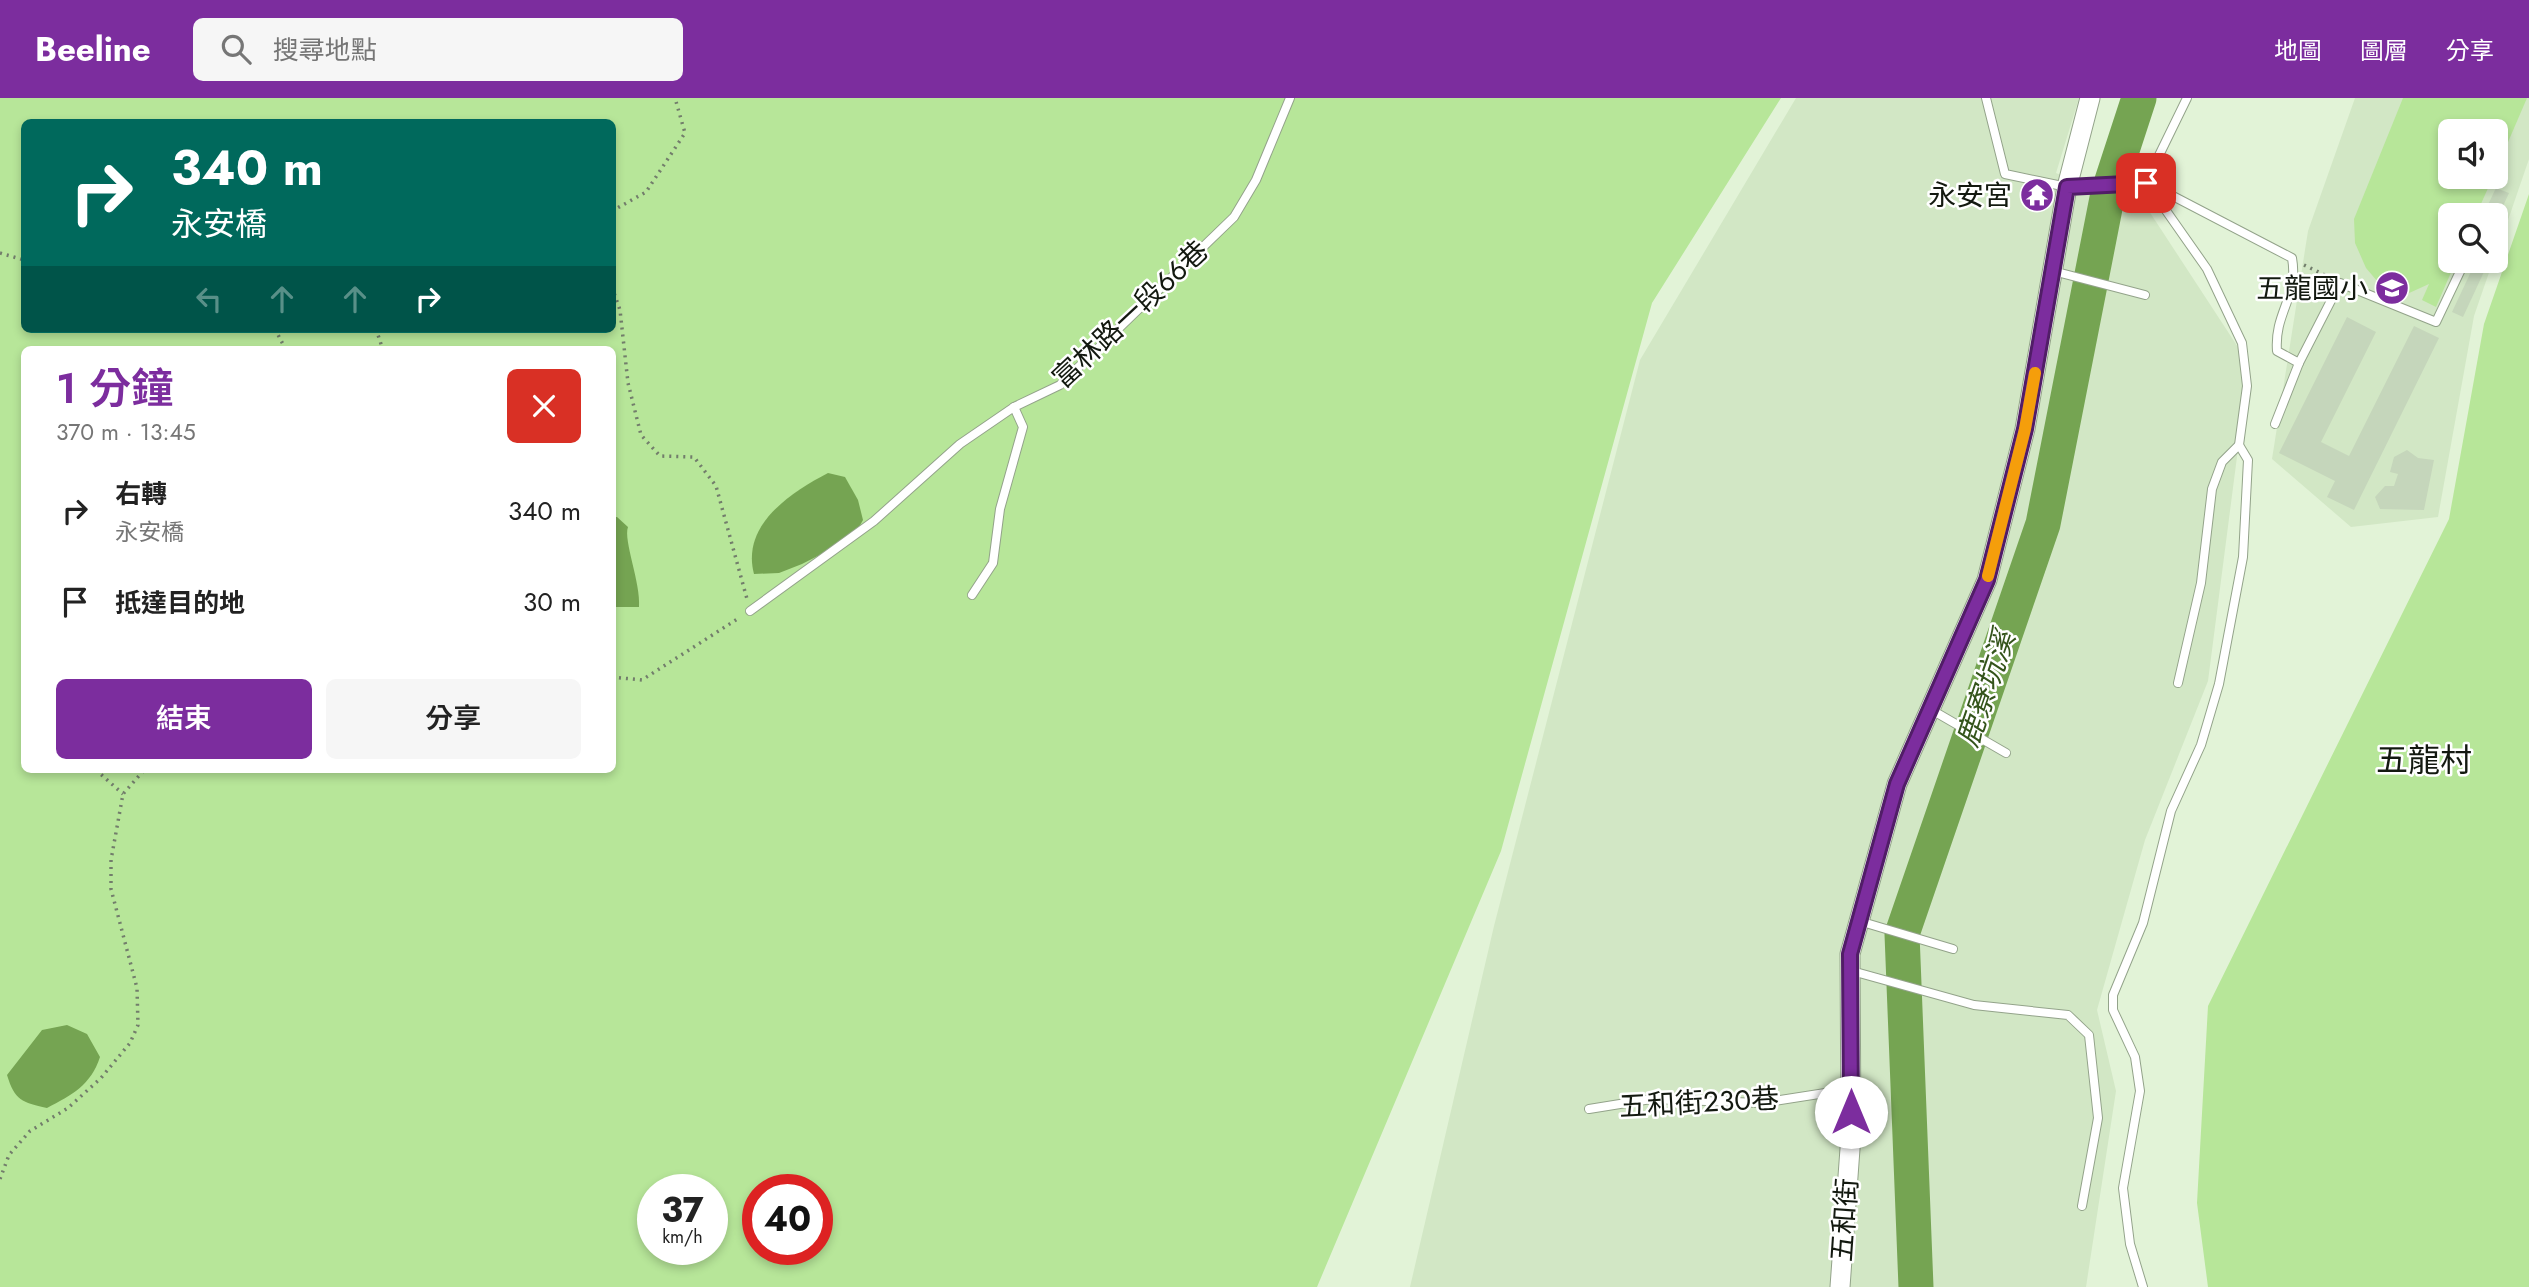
<!DOCTYPE html>
<html lang="zh-TW">
<meta charset="utf-8">
<style>
body{margin:0;font-family:Jost,"Noto Sans TC",sans-serif;background:#f6f6f6;color:#222;height:100vh;display:flex;flex-direction:column;font-size:26px;white-space:nowrap}
*{box-sizing:border-box;margin:0}
p{font-size:23px;color:#767676}
.icon{flex:none;width:38px;height:38px;fill:none;stroke:currentColor;stroke-width:2;stroke-linecap:round;stroke-linejoin:round}
.map{position:relative;flex:1;overflow:hidden}
.sheet{position:absolute;left:21px;top:248px;width:595px;height:427px;display:flex;flex-direction:column;background:#fff;border-radius:10px;box-shadow:0 4px 10px #0003}
.sheet>*{flex:none}
.guide{position:absolute;left:21px;top:21px;width:595px;height:214px;border-radius:10px;box-shadow:0 4px 10px #0003;background:#00695c;color:#fff;overflow:hidden}
.buttons{position:absolute;left:2438px;top:21px;display:grid;gap:14px}
.buttons a{display:grid;place-items:center;width:70px;height:70px;border-radius:10px;background:#fff;box-shadow:0 4px 10px #0003;font-size:35px}
.speed{position:absolute;left:637px;top:1076px;display:flex;gap:14px;font-size:35px;font-weight:700;text-align:center}
.speed>*{display:grid;place-content:center;width:91px;height:91px;border-radius:50%;background:#fff;box-shadow:0 4px 10px #0003;line-height:1}
.speed small{font-size:18px;font-weight:400}
.speed .limit{border:10px solid #d22;background:#fff;color:#111}
.pin{position:absolute;display:grid;place-items:center;width:60px;height:60px;color:#fff;margin:-30px;border-radius:14px;box-shadow:0 4px 10px #0006}
.me{position:absolute;width:77px;margin:-38px;rotate:0deg;stroke-linejoin:round;filter:drop-shadow(0 0 5px #0008)}
.turn{display:flex;align-items:center;gap:24px;height:147px;padding:0 35px;font-size:32px}
.turn .icon{width:91px;height:91px;stroke-width:2.5}
.turn b{display:block;font-size:49px;line-height:60px}
.lanes{display:flex;align-items:center;height:66px;padding:0 35px;background:#0003;justify-content:center;gap:35px;direction:ltr}
.lanes .off{opacity:.35}
.round{display:grid;place-items:center;flex:none;width:74px;height:74px;border-radius:10px;background:#f6f6f6}
.head{display:flex;align-items:center;justify-content:space-between;height:119px;padding:0 35px}
h1{font-size:42px;font-weight:600;line-height:52px;color:#7c2d9e}
.button{display:flex;gap:14px;margin-top:auto;padding:14px 35px}
.button a{flex:1;height:80px;border-radius:10px;background:#7c2d9e;color:#fff;font-size:28px;font-weight:600;line-height:80px;text-align:center}
.button a+a{background:#f6f6f6;color:#222}
ul{padding:0;list-style:none}
li{display:flex;align-items:center;gap:21px;height:91px;padding:0 35px}
li div{flex:1}
li b{display:block;font-size:26px}
li em{font-style:normal}
header{display:flex;align-items:center;gap:42px;box-sizing:border-box;height:98px;padding:0 35px;background:#7c2d9e;color:#fff}
header strong{font-size:33px}
nav{display:flex;gap:38px;margin-inline-start:auto;font-size:24px}
.search{width:490px;height:63px;background:#f6f6f6;display:flex;align-items:center;gap:18px;box-sizing:border-box;padding:0 24px;border-radius:10px;color:#767676;font-size:26px}
.map>svg:first-child{display:block}
.built{fill:#d2e7c5;fill-rule:evenodd}
.green{fill:#b7e699;fill-rule:evenodd}
.water{fill:#75a452}
.lines{fill:none;stroke-linecap:round;stroke-linejoin:round}
.river{stroke:#75a452;stroke-width:35}
.building{fill:#c5d6bb}
.service-casing{stroke:#93a38a;stroke-width:10}
.tertiary-casing{stroke:#93a38a;stroke-width:21}
.path{stroke:#727d6b;stroke-width:3.5;stroke-dasharray:2 5;stroke-linecap:butt}
.service{stroke:#fff;stroke-width:8}
.tertiary{stroke:#fff;stroke-width:19}
.route-casing{stroke:#511d67;stroke-width:18}
.route{stroke:#7c2d9e;stroke-width:12}
.slow{stroke:#f59e0b;stroke-width:12}
.labels{text-anchor:middle;stroke-width:5;stroke-linejoin:round;paint-order:stroke}
.poi-label{font-size:28px;fill:#131910;stroke:#fff;text-anchor:end}
.street-label{font-size:28px;fill:#131910;stroke:#fff}
.water-label{font-size:30px;font-style:italic;fill:#34541b;stroke:#fff}
.quarter-label{font-size:32px;fill:#131910;stroke:#fff}
</style>
<header>
<strong>Beeline</strong>
<div class="search"><svg class="icon" aria-label="search" viewBox="0 0 24 24"><circle cx="10" cy="10" r="6"/><path d="M15 15l6 6"/></svg>搜尋地點</div>
<nav><a>地圖</a><a>圖層</a><a>分享</a></nav>
</header>
<div class="map">
<svg width="2529" height="1189" viewBox="0 0 2529 1189">
<rect width="100%" height="100%" fill="#e2f3d7"/>
<g class="built">
<path d="M1796,0H2079L2056,75L2149,113L2249,266L2208,583L2145,742L2097,912L2116,993L2086,1189H1410L1494,828L1640,262Z"/>
<path d="M2355,0H2529V61L2496,157V117H2450V163H2493L2474,218L2438,419L2351,429L2272,361L2308,133ZM2450,33H2496V79H2450Z"/>
</g>
<g class="green">
<path d="M0,0H1781L1652,205L1501,753L1317,1189H0ZM24,24H612V231H24ZM24,252H612V672H24ZM653,1092H712V1152H653ZM758,1092H817V1152H758Z"/>
<path d="M2403,0H2527L2496,72V33H2450V79H2493L2476,117H2450V163H2456L2436,209L2422,202L2429,186L2407,196L2384,191L2366,170L2355,145L2354,121Z"/>
<path d="M2529,96V1189H2208L2197,1105L2208,908L2449,421L2484,226Z"/>
</g>
<g class="water">
<path d="M828,375L845,379L858,402L863,422L853,440L802,466L779,475L754,476C741,427 790,395 828,375Z"/>
<path d="M612,419H617L628,429C623,442 641,485 639,509H613Z"/>
<path d="M67,927L87,936L100,959C91,987 72,997 47,1010C22,1004 15,1003 7,977L42,932Z"/>
</g>
<g class="lines">
<path class="river" d="M1916,1189L1902,836L2043,426L2108,95L2139,0"/>
</g>
<g class="building">
<path d="M2030,85L2051,100L2044,110L2023,95Z"/>
<path d="M2496,90L2509,95L2498,119L2485,113Z"/>
<path d="M2476,163H2489L2463,219L2452,214Z"/>
<path d="M2347,219L2376,234L2321,344L2349,358L2414,228L2439,240L2354,412L2327,399L2335,383L2279,355Z"/>
<path d="M2407,352L2418,360L2434,362L2424,412L2380,411L2375,399L2385,388H2394L2398,376L2390,374L2394,359Z"/>
</g>
<g class="lines">
<g class="service-casing">
<g id="service">
<path d="M1986,0L2005,76L2067,89L2146,84L2292,160C2299,199 2274,214 2277,253L2299,265L2340,185L2436,224L2465,163"/>
<path d="M2053,173L2145,197"/>
<path d="M2275,326L2299,265"/>
<path d="M972,497L993,465L1000,411L1023,329L1014,309"/>
<path d="M750,513L874,423L960,346L1014,309L1060,287L1234,119L1256,82L1290,0"/>
<path d="M2178,585L2201,485L2212,391L2222,364L2239,347L2247,288L2242,245L2207,171L2146,84L2187,0"/>
<path d="M1930,611L2006,655"/>
<path d="M1859,823L1953,851"/>
<path d="M1852,873L1974,907L2068,917L2089,937L2098,1020L2082,1108"/>
<path d="M1589,1011L1651,1001L1761,1005L1851,991"/>
<path d="M2143,1189L2130,1146L2123,1090L2140,993L2135,959L2113,912V897L2143,825L2171,713L2201,647L2219,586L2243,459L2248,362L2239,347"/>
</g>
</g>
<g class="tertiary-casing">
<path id="tertiary" d="M1840,1189L1851,1037L1850,856L1897,686L1987,482L2025,331L2067,89L2090,0"/>
</g>
<g class="path">
<path d="M612,113L646,94L685,35L675,0"/>
<path d="M0,155L24,162"/>
<path d="M2304,167L2329,179"/>
<path d="M612,189L620,212L628,285L641,337L660,358L694,359L716,388L747,501"/>
<path d="M275,231L286,252"/>
<path d="M376,231L383,252"/>
<path d="M24,570V583"/>
<path d="M612,579L642,582L739,520"/>
<path d="M96,672L123,696"/>
<path d="M0,1081L9,1057L30,1033L68,1010L101,980L130,945L138,927L137,890L111,791V762L123,696L144,672"/>
</g>
<use href="#service" class="service"/>
<use href="#tertiary" class="tertiary"/>
</g>
<g class="lines">
<g class="route-casing">
<path id="route" d="M1851,1014L1850,856L1897,686L1987,482L2025,331L2067,89L2146,85"/>
</g>
<use href="#route" class="route"/>
<path class="slow" d="M1988,478L2025,331L2035,275"/>
</g>
<defs>
<g id="temple-disc" transform="scale(1.75)"><circle r="9.5" fill="#7c2d9e" stroke="#fff"/><path d="M0-6L5-2H3V0L6.5 2.5H4V6H1.5V3h-3V6H-4V2.5H-6.5L-3 0V-2H-5Z" fill="#fff"/></g>
<g id="school-disc" transform="scale(1.75)"><circle r="9.5" fill="#7c2d9e" stroke="#fff"/><path d="M0-5L7-2L0 1L-7-2ZM-4 1L0 2.5L4 1V4Q0 6-4 4Z" fill="#fff"/></g>
</defs>
<g fill-rule="evenodd">
<use href="#temple-disc" x="2037" y="97"/>
<use href="#school-disc" x="2392" y="190"/>
</g>
<g class="labels">
<g class="poi-label">
<text x="2012" y="107">永安宮</text>
<text x="2368" y="200">五龍國小</text>
</g>
<g class="street-label">
<text transform="translate(1130 216) rotate(-43)" y="10">富林路一段66巷</text>
<text transform="translate(1699 1004) rotate(-3)" y="10">五和街230巷</text>
<text transform="translate(1844 1122) rotate(-86)" y="10">五和街</text>
</g>
<g class="water-label">
<text transform="translate(1986 591) rotate(-71)" y="10">鹿寮坑溪</text>
</g>
<g class="quarter-label">
<text x="2424" y="673">五龍村</text>
</g>
</g>
</svg>
<div class="buttons">
<a><svg class="icon" aria-label="sound" viewBox="0 0 24 24"><path d="M4 9h4l5-4v14l-5-4H4zM17 9q2 3 0 6"/></svg></a>
<a><svg class="icon" aria-label="search" viewBox="0 0 24 24"><circle cx="10" cy="10" r="6"/><path d="M15 15l6 6"/></svg></a>
</div>
<div class="speed"><div>37<small>km/h</small></div><div class="limit">40</div></div>
<div class="pin" style="left:2146px;top:85px;background:#d93025"><svg class="icon" aria-label="arrive" viewBox="0 0 24 24"><path d="M6 21V4h12l-3 4 3 4H6"/></svg></div>
<svg class="me" style="left:1851px;top:1014px" viewBox="-20 -20 40 40"><circle r="19" fill="#fff"/><path d="M0-13L10 11 0 6-10 11z" fill="#7c2d9e"/></svg>
<div class="guide">
<div class="turn"><svg class="icon" aria-label="right" viewBox="0 0 24 24"><path d="M7 20v-9h11M14 6l5 5-5 5"/></svg><div><b>340 m</b>永安橋</div></div>
<div class="lanes"><svg class="icon off" aria-label="left" viewBox="0 0 24 24"><path d="M17 20v-9H6M10 6l-5 5 5 5"/></svg><svg class="icon off" aria-label="ahead" viewBox="0 0 24 24"><path d="M12 20V5M6 11l6-6 6 6"/></svg><svg class="icon off" aria-label="ahead" viewBox="0 0 24 24"><path d="M12 20V5M6 11l6-6 6 6"/></svg><svg class="icon" aria-label="right" viewBox="0 0 24 24"><path d="M7 20v-9h11M14 6l5 5-5 5"/></svg></div>
</div>
<section class="sheet">
<div class="head"><div><h1>1 分鐘</h1><p>370 m · 13:45</p></div><a class="round" style="background:#d93025;color:#fff"><svg class="icon" aria-label="close" viewBox="0 0 24 24"><path d="M6 6l12 12M18 6L6 18"/></svg></a></div>
<ul>
<li><svg class="icon" aria-label="right" viewBox="0 0 24 24"><path d="M7 20v-9h11M14 6l5 5-5 5"/></svg><div><b>右轉</b><p>永安橋</p></div><em>340 m</em></li>
<li><svg class="icon" aria-label="arrive" viewBox="0 0 24 24"><path d="M6 21V4h12l-3 4 3 4H6"/></svg><div><b>抵達目的地</b></div><em>30 m</em></li>
</ul>
<div class="button"><a>結束</a><a>分享</a></div>
</section>
</div>
